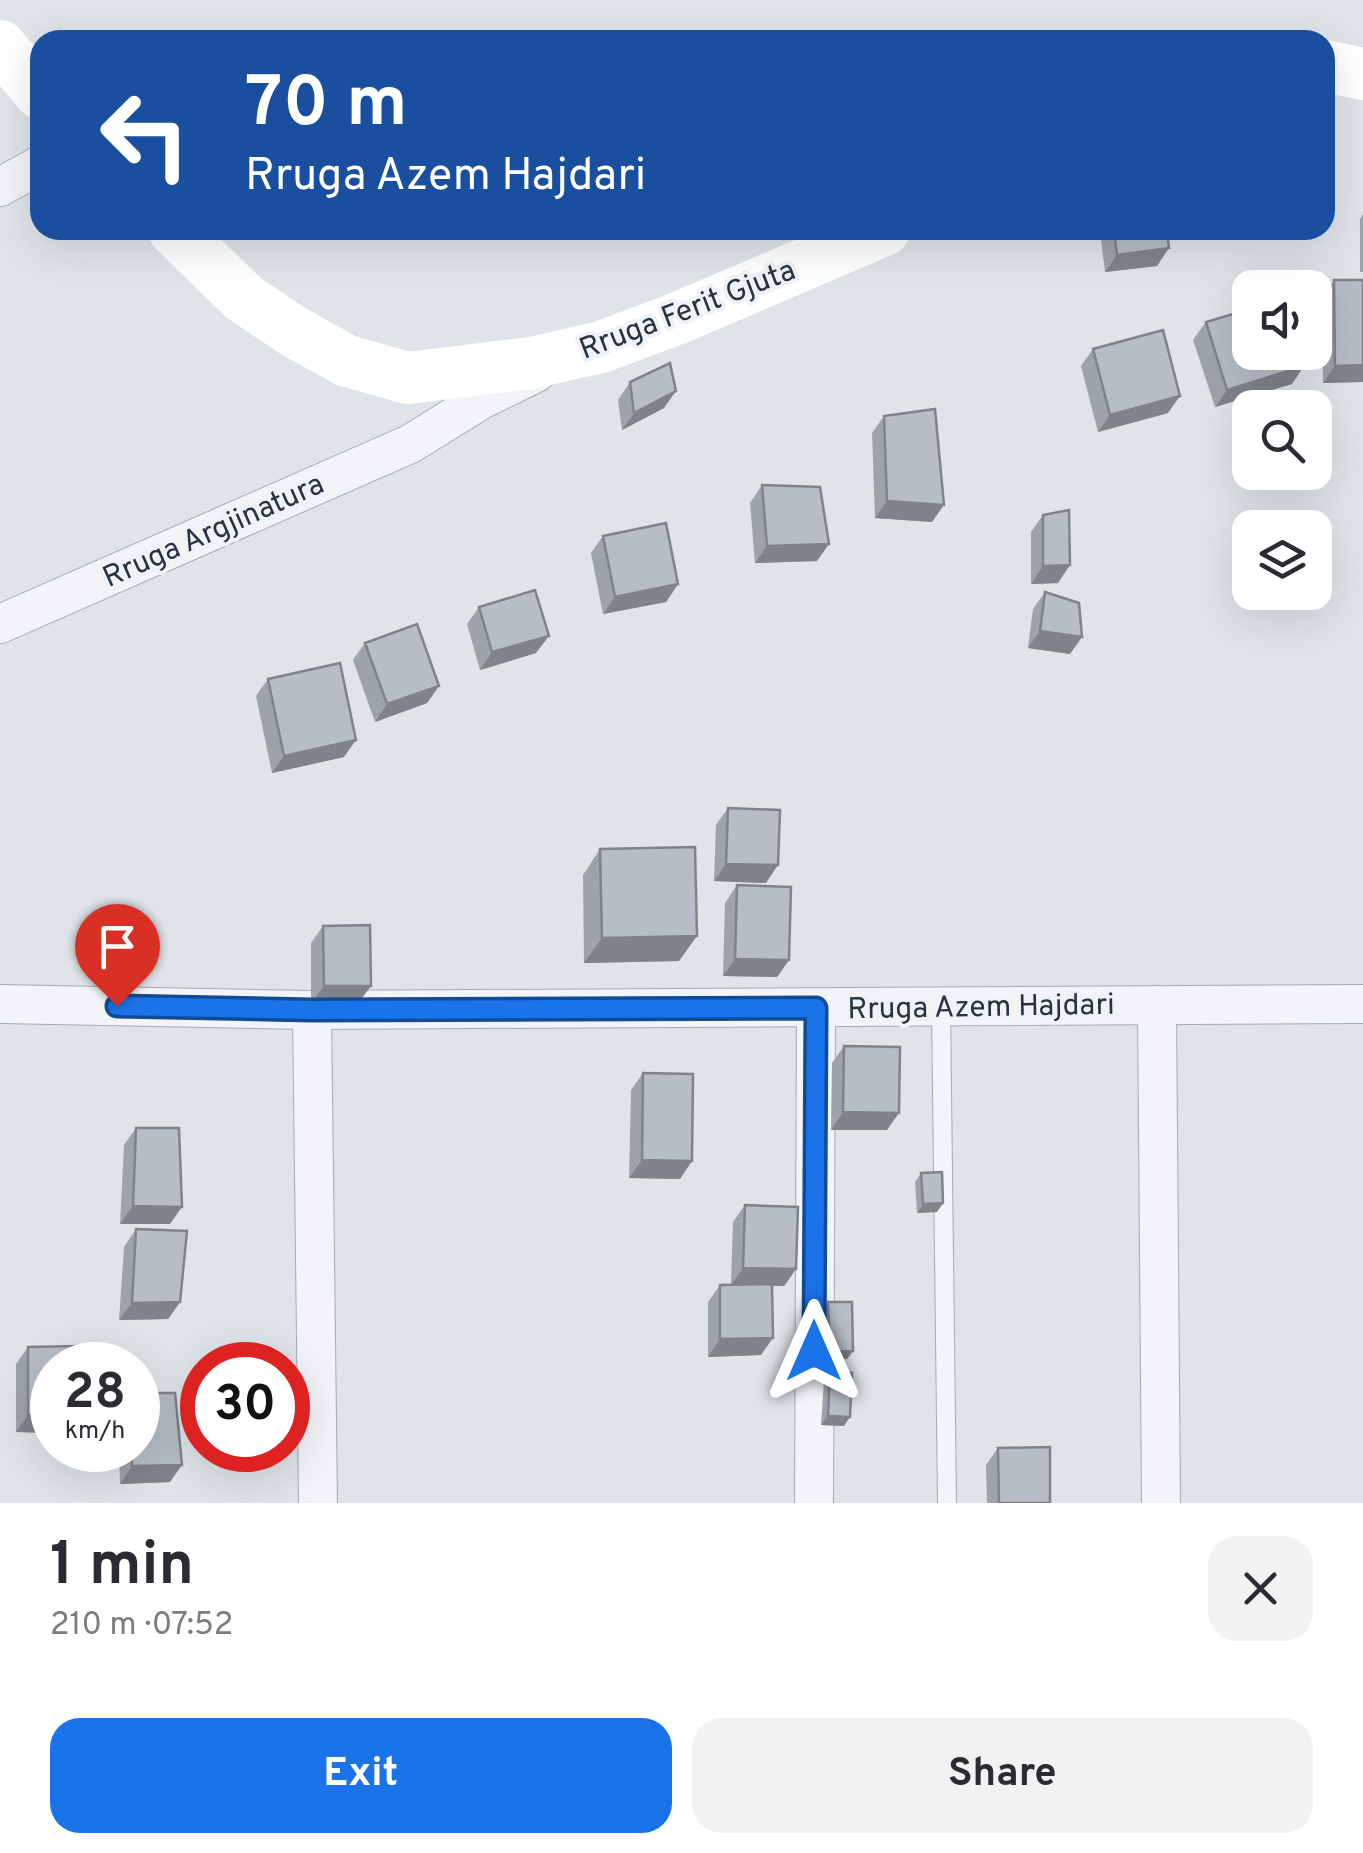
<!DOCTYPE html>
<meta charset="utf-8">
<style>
body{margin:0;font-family:Overpass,sans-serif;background:#f2f2f3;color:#2b2b33;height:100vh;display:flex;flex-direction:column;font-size:38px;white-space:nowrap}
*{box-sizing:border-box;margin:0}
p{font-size:32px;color:#7c7c81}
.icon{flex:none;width:55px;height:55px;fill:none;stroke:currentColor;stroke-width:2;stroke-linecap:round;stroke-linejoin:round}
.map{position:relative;height:1503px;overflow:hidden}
.side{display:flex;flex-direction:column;background:#fff;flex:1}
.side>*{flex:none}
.hud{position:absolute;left:30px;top:30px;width:1305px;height:210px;border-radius:30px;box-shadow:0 10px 40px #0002;background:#1a4fa0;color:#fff;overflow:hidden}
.controls{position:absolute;left:1232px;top:270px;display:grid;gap:20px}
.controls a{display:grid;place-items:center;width:100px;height:100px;border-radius:20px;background:#fff;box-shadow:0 10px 40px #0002;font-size:50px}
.speed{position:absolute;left:30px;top:1342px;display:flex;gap:20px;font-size:50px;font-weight:700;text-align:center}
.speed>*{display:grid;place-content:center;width:130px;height:130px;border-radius:50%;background:#fff;box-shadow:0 10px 40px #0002;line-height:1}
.speed small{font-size:25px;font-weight:400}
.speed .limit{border:15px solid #d22;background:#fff;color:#111}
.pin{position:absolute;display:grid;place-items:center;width:85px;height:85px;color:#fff;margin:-102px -42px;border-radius:50% 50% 50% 0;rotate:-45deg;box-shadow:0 0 10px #0007}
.pin .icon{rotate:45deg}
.me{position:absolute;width:110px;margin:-55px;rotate:0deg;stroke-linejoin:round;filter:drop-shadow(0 0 8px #0008)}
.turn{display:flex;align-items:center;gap:35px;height:210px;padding:0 50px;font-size:45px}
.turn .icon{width:130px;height:130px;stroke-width:2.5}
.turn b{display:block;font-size:70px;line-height:85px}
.round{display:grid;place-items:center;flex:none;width:105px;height:105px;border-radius:30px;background:#f2f2f3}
.overview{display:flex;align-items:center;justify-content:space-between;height:170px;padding:0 50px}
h1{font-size:60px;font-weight:700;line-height:75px}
.action{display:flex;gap:20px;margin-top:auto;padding:20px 50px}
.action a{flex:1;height:115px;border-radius:30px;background:#1a73e8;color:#fff;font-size:40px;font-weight:700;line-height:115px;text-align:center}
.action a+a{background:#f2f2f3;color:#2b2b33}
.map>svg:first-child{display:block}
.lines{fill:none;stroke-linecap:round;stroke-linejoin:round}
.lane-casing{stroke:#a4abb3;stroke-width:20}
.street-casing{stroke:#a4abb3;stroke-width:40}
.lane{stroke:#f2f4f7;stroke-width:18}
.street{stroke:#f2f4f7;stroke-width:38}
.secondary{stroke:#fff;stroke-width:52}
.wall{fill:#9da3aa}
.shaded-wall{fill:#7f848b}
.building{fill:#b6bdc6;stroke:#7f848b;stroke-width:2.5}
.route-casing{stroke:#114b97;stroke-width:25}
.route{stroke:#1a73e8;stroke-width:18}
.labels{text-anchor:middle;stroke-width:8;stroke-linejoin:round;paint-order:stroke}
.street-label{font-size:30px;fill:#273340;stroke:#eff2f6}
</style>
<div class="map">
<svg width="1363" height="1503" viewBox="0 0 1363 1503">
<rect width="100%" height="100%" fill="#dfe4e9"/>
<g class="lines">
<g class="lane-casing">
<path id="lane" d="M941,1006L947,1503"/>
</g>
<g class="street-casing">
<g id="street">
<path d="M0,187L40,165"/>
<path d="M0,624L410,444L481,400L536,373"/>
<path d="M0,1004L312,1010L1363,1004"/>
<path d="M1157,1005L1161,1503"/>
<path d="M312,1010L318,1503"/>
<path d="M814,1503L816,1008"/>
</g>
</g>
<use href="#lane" class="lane"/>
<use href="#street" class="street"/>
<g class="secondary">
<path d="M0,46L40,93"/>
<path d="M1325,66L1363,74"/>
<path d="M174,230L244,298L293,331L347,361L408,378L531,363L601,347L676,319L884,230"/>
</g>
</g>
<g class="wall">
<path d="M1363,214V272H1360V219Z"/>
<path d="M1100,230H1167L1157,266L1105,272Z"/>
<path d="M1334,280L1363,382L1323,383L1322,298Z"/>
<path d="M1206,322L1292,384L1215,407L1193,340Z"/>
<path d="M1093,349L1168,413L1098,432L1081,366Z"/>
<path d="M630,382L664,408L622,430L618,400Z"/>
<path d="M884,416L932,522L875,518L872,433Z"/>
<path d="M762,485L817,561L755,563L750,503Z"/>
<path d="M1043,515L1058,583L1031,584V532Z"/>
<path d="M603,536L678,584L666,602L603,614L591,553Z"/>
<path d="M1045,592L1070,654L1028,648L1033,609Z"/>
<path d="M479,607L536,653L480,670L467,624Z"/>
<path d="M365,643L439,686L427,703L375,722L353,660Z"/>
<path d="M268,679L344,757L272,773L256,696Z"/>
<path d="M728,808L766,883L714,881L716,825Z"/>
<path d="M600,849L679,961L584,963L583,875Z"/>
<path d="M737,885L789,960L777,977L723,976L725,903Z"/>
<path d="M323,926L371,986L358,1003H311V943Z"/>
<path d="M844,1046L887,1130H831L832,1063Z"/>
<path d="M643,1073L680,1179L629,1178L631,1090Z"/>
<path d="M136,1128L170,1224H120L124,1145Z"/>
<path d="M921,1173L943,1203L937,1212L917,1213L915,1182Z"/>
<path d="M745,1205L796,1269L784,1286H772L761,1355L708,1357V1302L720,1285L731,1284L733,1222Z"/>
<path d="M136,1229L180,1302L168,1319L119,1320L124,1247Z"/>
<path d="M828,1302L853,1351L847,1359L824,1360L822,1311Z"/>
<path d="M28,1347L52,1365V1433L16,1432V1364Z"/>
<path d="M830,1372L844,1426L821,1425L824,1381Z"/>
<path d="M998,1448L1050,1503H987L986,1465Z"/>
<path d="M119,1450H138L170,1482L120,1484Z"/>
</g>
<g class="shaded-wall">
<path d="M1169,248L1157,266L1105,272L1117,255Z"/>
<path d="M1363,365V382L1323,383L1335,366Z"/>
<path d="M1304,366L1292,384L1215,407L1227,390Z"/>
<path d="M676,391L664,408L622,430L634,413Z"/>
<path d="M1180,396L1168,413L1098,432L1110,415Z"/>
<path d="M887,501L944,505L932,522L875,518Z"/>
<path d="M829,544L817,561L755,563L767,546Z"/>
<path d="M1070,565L1058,583L1031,584L1043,566Z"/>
<path d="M678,584L666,602L603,614L615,597Z"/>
<path d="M1040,631L1082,637L1070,654L1028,648Z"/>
<path d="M549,636L536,653L480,670L492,652Z"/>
<path d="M439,686L427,703L375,722L387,704Z"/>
<path d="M356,740L344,757L272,773L284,756Z"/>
<path d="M726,864L778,865L766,883L714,881Z"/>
<path d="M697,936L679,961L584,963L602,938Z"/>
<path d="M735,959L789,960L777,977L723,976Z"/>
<path d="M324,986H371L358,1003H311Z"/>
<path d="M843,1112L899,1113L887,1130H831Z"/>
<path d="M642,1160L692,1161L680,1179L629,1178Z"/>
<path d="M943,1203L937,1212L917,1213L923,1204Z"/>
<path d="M133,1206L182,1207L170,1224H120Z"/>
<path d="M743,1268L796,1269L784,1286L731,1285Z"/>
<path d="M180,1302L168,1319L119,1320L132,1303Z"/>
<path d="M773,1338L761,1355L708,1357L720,1339Z"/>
<path d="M853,1351L847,1359L824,1360L830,1352Z"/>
<path d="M28,1415H52V1433L16,1432Z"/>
<path d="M828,1416L850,1417L844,1426L821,1425Z"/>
<path d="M182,1465L170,1482L120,1484L132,1466Z"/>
</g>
<g class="building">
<path d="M1114,230H1167L1169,248L1117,255Z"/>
<path d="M1334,280H1363V365L1335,366Z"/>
<path d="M1250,309V352H1299L1304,366L1227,390L1206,322Z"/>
<path d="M1163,330L1180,396L1110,415L1093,349Z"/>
<path d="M670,363L676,391L634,413L630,382Z"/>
<path d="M935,409L944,505L887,501L884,416Z"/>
<path d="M762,485L820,487L829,544L767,546Z"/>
<path d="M1069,510L1070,565L1043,566V515Z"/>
<path d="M666,523L678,584L615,597L603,536Z"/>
<path d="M535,590L549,636L492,652L479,607Z"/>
<path d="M1045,592L1079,603L1082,637L1040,631Z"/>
<path d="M417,624L439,686L387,704L365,643Z"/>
<path d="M340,663L356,740L284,756L268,679Z"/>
<path d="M728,808L780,810L778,865L726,864Z"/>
<path d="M695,847L697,936L602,938L600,849Z"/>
<path d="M737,885L791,887L789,960L735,959Z"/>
<path d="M370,925L371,986H324L323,926Z"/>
<path d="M844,1046L900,1047L899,1113L843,1112Z"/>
<path d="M643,1073L693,1074L692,1161L642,1160Z"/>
<path d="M136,1128H179L182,1207L133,1206Z"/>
<path d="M942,1172L943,1203L923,1204L921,1173Z"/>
<path d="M745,1205L798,1207L796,1269L743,1268Z"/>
<path d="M136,1229L187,1231L180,1302L132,1303Z"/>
<path d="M772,1284L773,1338L720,1339V1285Z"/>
<path d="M828,1302H852L853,1351L830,1352Z"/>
<path d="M80,1346V1365H52V1415H28V1347Z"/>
<path d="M830,1372L852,1373L850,1417L828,1416Z"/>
<path d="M138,1393H175L182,1465L132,1466L131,1450H138Z"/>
<path d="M1050,1447V1503H999L998,1448Z"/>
</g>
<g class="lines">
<g class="route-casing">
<path id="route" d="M117,1006L312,1010L816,1008L814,1351"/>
</g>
<use href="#route" class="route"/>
</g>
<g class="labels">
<g class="street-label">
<text transform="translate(687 309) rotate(-21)" y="10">Rruga Ferit Gjuta</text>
<text transform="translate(213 530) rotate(-24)" y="10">Rruga Argjinatura</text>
<text transform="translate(981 1006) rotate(-1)" y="10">Rruga Azem Hajdari</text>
</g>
</g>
</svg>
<div class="controls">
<a><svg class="icon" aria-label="sound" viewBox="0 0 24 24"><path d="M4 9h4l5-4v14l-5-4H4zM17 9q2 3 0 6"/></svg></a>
<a><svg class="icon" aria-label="search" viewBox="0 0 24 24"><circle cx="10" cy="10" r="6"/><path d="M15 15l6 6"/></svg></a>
<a><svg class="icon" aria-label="layers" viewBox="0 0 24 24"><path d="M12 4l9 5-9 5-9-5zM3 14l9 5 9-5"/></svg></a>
</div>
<div class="speed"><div>28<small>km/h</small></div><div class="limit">30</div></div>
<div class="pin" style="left:117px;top:1006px;background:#d93025"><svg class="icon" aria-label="arrive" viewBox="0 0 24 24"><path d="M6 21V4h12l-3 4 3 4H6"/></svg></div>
<svg class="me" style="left:814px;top:1351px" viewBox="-20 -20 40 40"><path d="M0-17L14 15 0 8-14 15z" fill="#1a73e8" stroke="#fff" stroke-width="4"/></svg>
<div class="hud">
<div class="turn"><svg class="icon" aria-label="left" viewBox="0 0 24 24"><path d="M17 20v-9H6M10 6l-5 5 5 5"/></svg><div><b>70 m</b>Rruga Azem Hajdari</div></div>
</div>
</div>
<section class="side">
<div class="overview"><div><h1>1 min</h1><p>210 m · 07:52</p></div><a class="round"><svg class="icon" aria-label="close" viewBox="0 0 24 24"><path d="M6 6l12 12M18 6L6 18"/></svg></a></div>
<div class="action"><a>Exit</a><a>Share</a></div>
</section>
